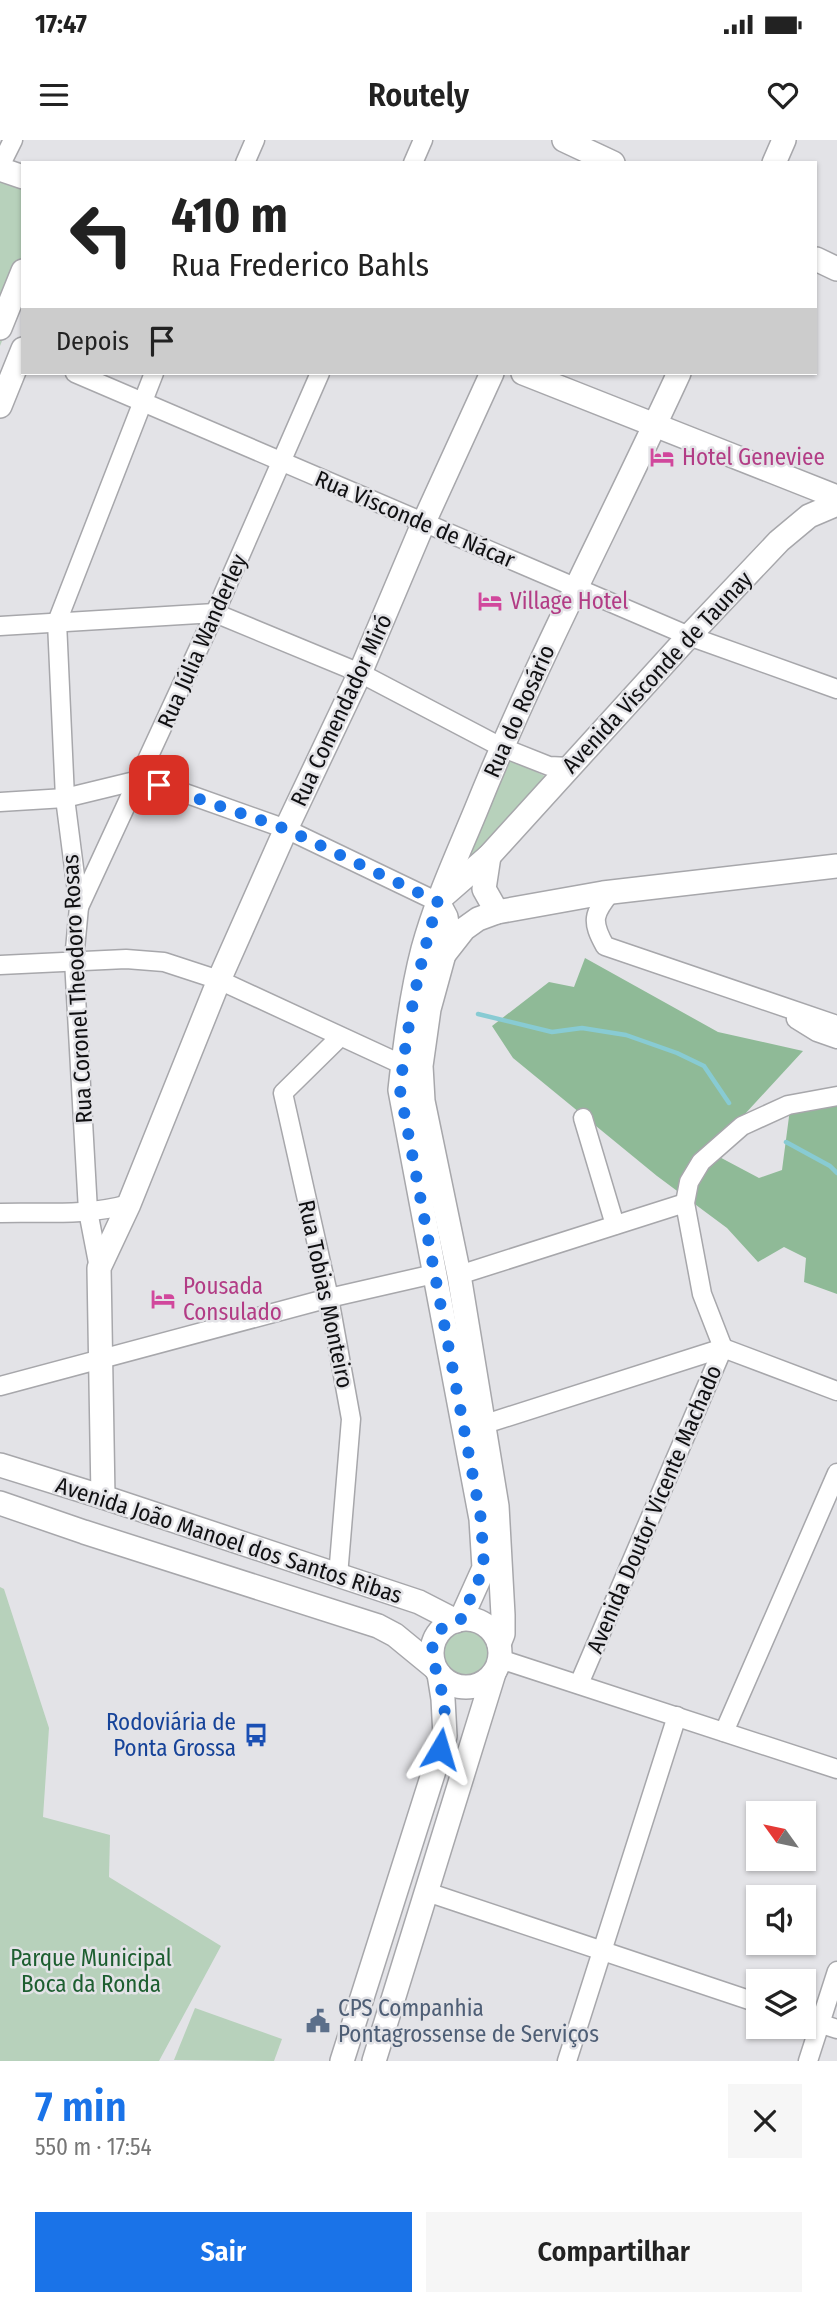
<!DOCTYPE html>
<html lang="pt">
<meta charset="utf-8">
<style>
body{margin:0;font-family:"Fira Sans Condensed",sans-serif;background:#f6f6f6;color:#222;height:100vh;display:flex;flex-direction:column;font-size:26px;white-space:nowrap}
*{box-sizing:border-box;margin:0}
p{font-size:23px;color:#767676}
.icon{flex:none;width:38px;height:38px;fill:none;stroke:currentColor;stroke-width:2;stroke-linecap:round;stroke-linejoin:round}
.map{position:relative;height:1921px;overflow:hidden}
.details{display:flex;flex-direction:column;background:#fff;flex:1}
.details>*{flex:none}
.top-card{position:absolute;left:21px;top:21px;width:796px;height:214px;border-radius:0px;box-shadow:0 2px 5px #0004;background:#fff;color:#222;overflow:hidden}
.needle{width:46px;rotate:303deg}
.controls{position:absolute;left:746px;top:1661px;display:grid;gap:14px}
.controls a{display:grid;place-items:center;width:70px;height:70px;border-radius:0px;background:#fff;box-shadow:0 2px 5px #0004;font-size:35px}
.pin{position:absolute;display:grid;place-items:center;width:60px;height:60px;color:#fff;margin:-30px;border-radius:14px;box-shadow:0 4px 10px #0006}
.me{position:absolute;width:77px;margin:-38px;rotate:7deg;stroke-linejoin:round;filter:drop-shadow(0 0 5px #0008)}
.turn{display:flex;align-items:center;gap:24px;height:147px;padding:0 35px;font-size:32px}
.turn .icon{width:91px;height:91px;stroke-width:2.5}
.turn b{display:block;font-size:49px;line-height:60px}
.then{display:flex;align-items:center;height:66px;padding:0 35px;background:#0003;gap:14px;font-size:26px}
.round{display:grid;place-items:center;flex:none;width:74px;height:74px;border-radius:0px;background:#f6f6f6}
.head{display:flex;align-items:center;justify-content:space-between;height:119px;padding:0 35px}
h1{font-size:42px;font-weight:600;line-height:52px;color:#1a73e8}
.action{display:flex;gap:14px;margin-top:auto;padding:14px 35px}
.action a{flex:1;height:80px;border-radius:0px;background:#1a73e8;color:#fff;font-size:28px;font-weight:600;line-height:80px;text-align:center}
.action a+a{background:#f6f6f6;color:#222}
.status{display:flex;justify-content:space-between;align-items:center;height:49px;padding:0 35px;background:#fff;direction:ltr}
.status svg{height:19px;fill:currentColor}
header{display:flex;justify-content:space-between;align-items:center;height:91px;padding:0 35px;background:#fff;font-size:32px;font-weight:600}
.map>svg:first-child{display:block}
.green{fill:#b7d1bb}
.forest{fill:#8fba97}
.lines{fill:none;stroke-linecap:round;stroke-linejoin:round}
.stream{stroke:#88cbd3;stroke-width:4.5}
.minor-casing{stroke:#a7a7ab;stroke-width:21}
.major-casing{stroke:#a7a7ab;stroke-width:26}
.minor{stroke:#fff;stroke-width:18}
.major{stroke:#fff;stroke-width:23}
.route{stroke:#1a73e8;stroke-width:12;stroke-dasharray:0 21.6}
.labels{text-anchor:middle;stroke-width:5;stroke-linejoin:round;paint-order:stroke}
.hotel-label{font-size:23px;fill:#b23c85;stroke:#e3e3e7;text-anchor:start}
.street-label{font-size:23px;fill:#101012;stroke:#e3e3e7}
.transit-label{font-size:23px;fill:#164399;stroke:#e3e3e7;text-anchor:end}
.park-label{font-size:23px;fill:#1d5e30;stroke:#e3e3e7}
.service-label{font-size:23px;fill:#4e5e75;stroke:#e3e3e7;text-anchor:start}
</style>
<div class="status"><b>17:47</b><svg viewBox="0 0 49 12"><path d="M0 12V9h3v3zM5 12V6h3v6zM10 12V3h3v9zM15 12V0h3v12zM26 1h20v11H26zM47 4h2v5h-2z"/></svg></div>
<header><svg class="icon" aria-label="menu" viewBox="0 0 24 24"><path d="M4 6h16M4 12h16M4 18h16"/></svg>Routely<svg class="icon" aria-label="heart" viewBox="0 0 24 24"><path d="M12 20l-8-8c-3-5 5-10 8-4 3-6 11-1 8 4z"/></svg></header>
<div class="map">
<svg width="837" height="1921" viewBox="0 0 837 1921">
<rect width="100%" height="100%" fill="#e3e3e7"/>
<g class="green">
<path d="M0,34L23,43V149L0,206Z"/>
<path d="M505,617L549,638L461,732Z"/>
<path d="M0,1447L4,1449L49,1588L43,1677L110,1695L109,1737L221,1806L159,1921H0Z"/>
<circle cx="466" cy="1513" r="27"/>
<path d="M195,1868L282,1899L274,1921L174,1920Z"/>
</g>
<path class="forest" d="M585,818L718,892L803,911L710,1012L759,1038L782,1030L790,969L837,961V1154L804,1142L806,1118L784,1107L758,1122L727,1088L657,1036L513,918L492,886L549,842L574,847Z"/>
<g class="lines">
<g class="stream">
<path d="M478,874L552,892L582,888L626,895L677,913L704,926L729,963"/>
<path d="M786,1002L830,1026L837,1033"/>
</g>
<g class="minor-casing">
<g id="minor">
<path d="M245,23L255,0"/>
<path d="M413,23L423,0"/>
<path d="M0,26L13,0"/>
<path d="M75,233L689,496L837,549"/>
<path d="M0,486L215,473L360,533L501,607L549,626L570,627"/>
<path d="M0,662L65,658L139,640L179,651L286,689L438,762"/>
<path d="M611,752C593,774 591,781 605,806L837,885"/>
<path d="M79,767L215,473L320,233"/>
<path d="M0,825L126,819L164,822L219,840L403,925"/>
<path d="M796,879L817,892L837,899"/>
<path d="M583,978L615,1085"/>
<path d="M0,1073C42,1072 88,1076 129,1064"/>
<path d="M99,1128L88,1071L74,820L79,767L65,658L57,482L154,233"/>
<path d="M459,1135L685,1063"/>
<path d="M0,1246L329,1158L434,1134"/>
<path d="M482,1285L723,1208L837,1251"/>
<path d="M338,1436L351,1279L329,1158L283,953L340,897"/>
<path d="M500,1519L837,1629"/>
<path d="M579,1544L723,1208L702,1154L685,1063L689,1042L701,1022L742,986L788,965L837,956"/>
<path d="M724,1592L837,1333"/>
<path d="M427,1752L758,1863"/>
<path d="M803,1878L837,1889"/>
<path d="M567,1921L677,1576"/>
<path d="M808,1921L837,1831"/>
</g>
</g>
<g class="major-casing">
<g id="major">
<path d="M564,0L613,23"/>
<path d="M774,23L784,0"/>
<path d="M0,29L23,37"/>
<path d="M816,119L837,129"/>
<path d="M0,188L23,131"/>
<path d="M523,233L837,357"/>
<path d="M0,266L23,209"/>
<path d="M489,716L484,749L497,772"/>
<path d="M442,757L489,716L689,496L779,401L809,376L837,364"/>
<path d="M438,762L446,777L449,796L429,869L421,926L423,961L459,1135L497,1366L503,1475V1494L499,1504"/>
<path d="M446,812L464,789L478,779L497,772L603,753L837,726"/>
<path d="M0,1325L103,1357L419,1462L456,1481"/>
<path d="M103,1357L99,1128L129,1064L219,840L286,689L360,533L423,384L492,233"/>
<path d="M0,1363L84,1392L378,1486L395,1495L434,1527"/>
<circle cx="466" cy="1513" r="34"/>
<path d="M461,1479L484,1428L481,1379L400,950C405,903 411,855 423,809C436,761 457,716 476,670C536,521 612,379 679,233"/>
<path d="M342,1921L445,1596L443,1559L439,1534"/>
<path d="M374,1921L494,1533"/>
</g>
</g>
<use href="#minor" class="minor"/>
<use href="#major" class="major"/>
</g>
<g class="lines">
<path class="route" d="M159,645L286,689L438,762C419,824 407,885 400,950L481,1379L484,1428L461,1479C413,1494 439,1527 443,1559C446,1576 446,1592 440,1609"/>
</g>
<defs>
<g id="hotel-bare" transform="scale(1.89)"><path d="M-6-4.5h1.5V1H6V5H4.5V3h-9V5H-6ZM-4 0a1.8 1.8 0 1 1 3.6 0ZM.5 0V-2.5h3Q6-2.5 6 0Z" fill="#d1479c" stroke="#e3e3e7" stroke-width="2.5" paint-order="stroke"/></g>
<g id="bus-bare" transform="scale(1.89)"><path d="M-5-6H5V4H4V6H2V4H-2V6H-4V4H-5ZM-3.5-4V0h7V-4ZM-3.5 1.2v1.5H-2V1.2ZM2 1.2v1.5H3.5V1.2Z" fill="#1a4fb4" stroke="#e3e3e7" stroke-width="2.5" paint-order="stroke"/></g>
<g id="civic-bare" transform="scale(1.89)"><path d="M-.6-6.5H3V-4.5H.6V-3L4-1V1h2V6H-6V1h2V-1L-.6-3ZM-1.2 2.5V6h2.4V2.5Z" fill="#5c6f8a" stroke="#e3e3e7" stroke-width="2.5" paint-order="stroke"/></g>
</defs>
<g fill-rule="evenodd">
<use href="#hotel-bare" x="662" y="317"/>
<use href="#hotel-bare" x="490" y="461"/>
<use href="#hotel-bare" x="163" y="1159"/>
<use href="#bus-bare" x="256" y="1595"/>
<use href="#civic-bare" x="318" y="1881"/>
</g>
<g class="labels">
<g class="hotel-label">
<text x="682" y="325">Hotel Geneviee</text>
<text x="510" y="469">Village Hotel</text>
<text x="183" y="1154">Pousada<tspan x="183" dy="26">Consulado</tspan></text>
</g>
<g class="street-label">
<text transform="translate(415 379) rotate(23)" y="8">Rua Visconde de Nácar</text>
<text transform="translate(202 501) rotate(-66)" y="8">Rua Júlia Wanderley</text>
<text transform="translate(657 532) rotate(-47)" y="8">Avenida Visconde de Taunay</text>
<text transform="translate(341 570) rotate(-65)" y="8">Rua Comendador Miró</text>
<text transform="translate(519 571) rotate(-66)" y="8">Rua do Rosário</text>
<text transform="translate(77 849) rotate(-93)" y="8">Rua Coronel Theodoro Rosas</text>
<text transform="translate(326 1154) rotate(78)" y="8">Rua Tobias Monteiro</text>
<text transform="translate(654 1369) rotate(-67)" y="8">Avenida Doutor Vicente Machado</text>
<text transform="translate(229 1400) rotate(18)" y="8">Avenida João Manoel dos Santos Ribas</text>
</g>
<g class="transit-label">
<text x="236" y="1590">Rodoviária de<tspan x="236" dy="26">Ponta Grossa</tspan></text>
</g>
<g class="park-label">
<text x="91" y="1826">Parque Municipal<tspan x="91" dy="26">Boca da Ronda</tspan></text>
</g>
<g class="service-label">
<text x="338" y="1876">CPS Companhia<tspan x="338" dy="26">Pontagrossense de Serviços</tspan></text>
</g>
</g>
</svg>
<div class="controls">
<a><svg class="needle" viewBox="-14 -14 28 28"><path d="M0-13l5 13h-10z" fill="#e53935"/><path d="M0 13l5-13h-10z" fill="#767676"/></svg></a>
<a><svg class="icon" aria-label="sound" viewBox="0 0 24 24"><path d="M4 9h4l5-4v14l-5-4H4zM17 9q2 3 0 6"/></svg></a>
<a><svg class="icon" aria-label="layers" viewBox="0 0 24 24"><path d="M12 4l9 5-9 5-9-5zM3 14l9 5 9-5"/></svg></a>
</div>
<div class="pin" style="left:159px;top:645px;background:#d93025"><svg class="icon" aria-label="arrive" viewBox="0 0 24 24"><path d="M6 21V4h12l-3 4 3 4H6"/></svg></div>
<svg class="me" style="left:440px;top:1609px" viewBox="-20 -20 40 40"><path d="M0-17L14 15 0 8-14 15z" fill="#1a73e8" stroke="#fff" stroke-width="4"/></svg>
<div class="top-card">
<div class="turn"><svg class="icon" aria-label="left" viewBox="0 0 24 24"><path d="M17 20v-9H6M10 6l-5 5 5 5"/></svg><div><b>410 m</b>Rua Frederico Bahls</div></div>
<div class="then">Depois<svg class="icon" aria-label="arrive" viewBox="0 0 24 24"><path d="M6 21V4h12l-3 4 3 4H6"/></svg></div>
</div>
</div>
<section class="details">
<div class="head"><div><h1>7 min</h1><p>550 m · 17:54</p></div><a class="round"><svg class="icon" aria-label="close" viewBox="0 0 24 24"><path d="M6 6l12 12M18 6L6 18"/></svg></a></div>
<div class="action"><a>Sair</a><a>Compartilhar</a></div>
</section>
